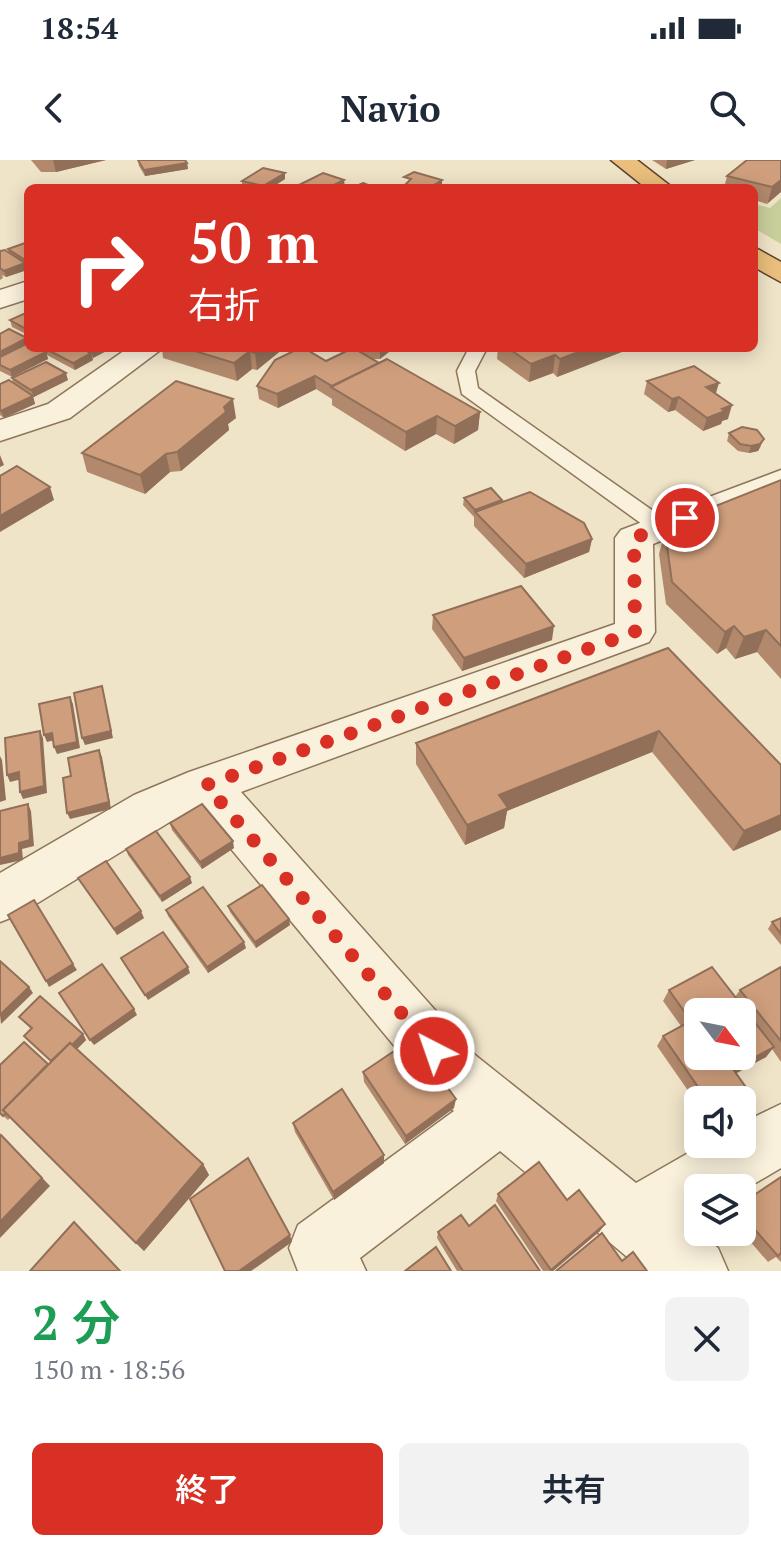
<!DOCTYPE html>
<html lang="ja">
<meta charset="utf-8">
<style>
body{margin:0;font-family:"PT Serif","Noto Sans JP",serif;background:#f2f2f3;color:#1f2937;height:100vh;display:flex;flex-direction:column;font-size:30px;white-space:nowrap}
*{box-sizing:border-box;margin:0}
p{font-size:26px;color:#747a83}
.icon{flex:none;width:44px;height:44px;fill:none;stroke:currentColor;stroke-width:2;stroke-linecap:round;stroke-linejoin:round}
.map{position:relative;height:1111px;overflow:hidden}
.sheet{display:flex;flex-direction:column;background:#fff;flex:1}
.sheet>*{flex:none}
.hud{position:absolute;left:24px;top:24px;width:734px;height:168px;border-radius:12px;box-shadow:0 4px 20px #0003;background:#d93025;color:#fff;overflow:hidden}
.needle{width:52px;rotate:122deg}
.buttons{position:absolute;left:684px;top:838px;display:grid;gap:16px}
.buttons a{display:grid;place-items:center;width:72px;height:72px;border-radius:12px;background:#fff;box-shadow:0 4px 20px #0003;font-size:40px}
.pin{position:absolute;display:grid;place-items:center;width:68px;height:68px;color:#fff;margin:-34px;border:4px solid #fff;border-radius:50%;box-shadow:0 2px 8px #0007}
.me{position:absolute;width:88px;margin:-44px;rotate:319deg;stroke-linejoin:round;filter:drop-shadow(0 0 6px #0008)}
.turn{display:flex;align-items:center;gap:28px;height:168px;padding:0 32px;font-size:36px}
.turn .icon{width:104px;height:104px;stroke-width:2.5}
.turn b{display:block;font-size:56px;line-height:68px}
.round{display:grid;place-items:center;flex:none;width:84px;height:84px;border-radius:12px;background:#f2f2f3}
.head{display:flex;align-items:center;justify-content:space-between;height:136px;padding:0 32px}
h1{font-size:48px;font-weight:600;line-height:60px;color:#1e9e55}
.cta{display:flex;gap:16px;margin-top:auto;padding:16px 32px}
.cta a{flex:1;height:92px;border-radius:12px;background:#d93025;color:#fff;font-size:32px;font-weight:600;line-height:92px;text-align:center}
.cta a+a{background:#f2f2f3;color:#1f2937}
.status{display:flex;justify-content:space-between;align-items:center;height:56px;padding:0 40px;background:#fff;direction:ltr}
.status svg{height:22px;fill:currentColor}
header{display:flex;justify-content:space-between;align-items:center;height:104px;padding:0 32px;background:#fff;font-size:36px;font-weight:600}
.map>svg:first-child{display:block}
.green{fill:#c9cf9b}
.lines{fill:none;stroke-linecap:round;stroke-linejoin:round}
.service-casing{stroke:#8d765c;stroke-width:3}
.minor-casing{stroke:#8d765c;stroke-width:3}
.trunk-casing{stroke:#5b4430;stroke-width:3}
.service{fill:#faf1dc;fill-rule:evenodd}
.minor{fill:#faf1dc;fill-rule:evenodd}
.trunk{fill:#eabe7c;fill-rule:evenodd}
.wall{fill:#b2896c}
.shaded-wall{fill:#916f58}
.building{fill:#cf9f7d;stroke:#916f58;stroke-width:2;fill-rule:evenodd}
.route{stroke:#d93025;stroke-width:14;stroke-dasharray:0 25.2}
</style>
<div class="status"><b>18:54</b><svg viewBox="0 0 49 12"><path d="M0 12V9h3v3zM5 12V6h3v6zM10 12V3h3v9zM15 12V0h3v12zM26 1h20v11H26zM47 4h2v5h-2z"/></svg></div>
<header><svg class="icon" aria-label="back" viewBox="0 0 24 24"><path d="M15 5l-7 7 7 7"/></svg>Navio<svg class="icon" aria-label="search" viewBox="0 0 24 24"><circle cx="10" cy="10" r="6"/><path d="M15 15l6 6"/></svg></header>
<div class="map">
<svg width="781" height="1111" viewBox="0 0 781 1111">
<rect width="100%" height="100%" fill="#f0e4c8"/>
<path class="green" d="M781,38V84L754,68V44L770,48Z"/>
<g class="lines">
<g class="service-casing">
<path id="service" d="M469,188H487L475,211L478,228L669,362L672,367L669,372H653L462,234L457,211Z"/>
</g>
<g class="minor-casing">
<g id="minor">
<path d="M28,121V139L0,148V130Z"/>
<path d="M128,188H163L70,258L0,281V260L48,244Z"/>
<path d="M781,310V333L653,384L655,472L649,482L241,632L475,895L636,1023L704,984H742V963L781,944V1008L742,1031V1028H698V1057L687,1063L718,1088L728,1111H644L500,991L360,1098L366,1111H298L289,1088L298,1065L454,951L435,935L198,649L168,663L18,755L0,762V713L134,635L189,612L615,464V378L621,370Z"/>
</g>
</g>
<g class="trunk-casing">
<g id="trunk">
<path d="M611,0H637L673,28H646Z"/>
<path d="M754,87L781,102V122L754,107Z"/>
</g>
</g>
<use href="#service" class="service"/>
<use href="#minor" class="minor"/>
<use href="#trunk" class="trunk"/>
</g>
<g class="wall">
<path d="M31,0H106L56,12H41Z"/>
<path d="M138,0L187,3L188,9L145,16L139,6Z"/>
<path d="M652,0H695L666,9Z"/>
<path d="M781,0L767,44L754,40V28H724L727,16Z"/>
<path d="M285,13V19L271,28L242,27V21Z"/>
<path d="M28,82V108L26,107L27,110L6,117L2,115L3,118L0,120V91L9,92L8,89Z"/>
<path d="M28,152V175L12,167L10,160Z"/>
<path d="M0,174L28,188H112L93,198L92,197L93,200L75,210L47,195L48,199L12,217L0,211Z"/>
<path d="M162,188H284L257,210L252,209L237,221L163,198Z"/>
<path d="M328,188H394L380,199H372L480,252L478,270L454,284L436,274L405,291L332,245V239L316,229L278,248L259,239L257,226L326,201L343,193Z"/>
<path d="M498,188H632L557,217L553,213L529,222L497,199Z"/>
<path d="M12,218L68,220L33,237L35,244L4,258L0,255V224L13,223Z"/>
<path d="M647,221L716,234L728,259L722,261L721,264L703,271L675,250L668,252L644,234Z"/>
<path d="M236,258L228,264L229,270L181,311L170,312L145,334L87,312L82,293Z"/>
<path d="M729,273L761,286L758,291L749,293L738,291L727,281Z"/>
<path d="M781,320V519L757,492L735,499L726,488L717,494L666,444L659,394L665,372Z"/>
<path d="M464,338L502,340V343L592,379L589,392L524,418L474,366V357L463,345Z"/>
<path d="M433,455L552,480L462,511L432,469Z"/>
<path d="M668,488L781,605V670L733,691L652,592L507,651L504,668L465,685L416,604V583Z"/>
<path d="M170,663L234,688L202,709L172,670Z"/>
<path d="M126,689L192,723L162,742L128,695Z"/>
<path d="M78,718L144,758L117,775Z"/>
<path d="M228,746L290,765L256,788L230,752Z"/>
<path d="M166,750L246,788L208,813L168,756Z"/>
<path d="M781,758V785L768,769L772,762Z"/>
<path d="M781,807V902L772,889L766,897L736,913L743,943L742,940H698V945L657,886L663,876L681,866L663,841L669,830L735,837L740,830Z"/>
<path d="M19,857L83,874L86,880L77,889L203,1004L209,1015L144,1091L10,958L8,960L0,953L51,902L28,881L24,876L31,869Z"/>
<path d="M363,912L454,948L405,984L364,922Z"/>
<path d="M293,963L384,1003L334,1040L295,972Z"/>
<path d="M781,1017V1102L776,1097L768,1102L742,1072V1043Z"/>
<path d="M498,1034L567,1040L600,1071L553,1111H543L496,1041Z"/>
<path d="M469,1066L540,1111H457L437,1078L438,1072Z"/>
</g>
<g class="shaded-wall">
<path d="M53,0H106L56,12Z"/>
<path d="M667,0H695L666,9Z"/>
<path d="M187,3L188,9L145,16L144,10Z"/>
<path d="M285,13V19L271,28H263V26Z"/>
<path d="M344,20L345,28H328Z"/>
<path d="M442,20V26L440,28H429Z"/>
<path d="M781,20V32L767,44L772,27Z"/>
<path d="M25,103L27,110L6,117L4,111Z"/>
<path d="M27,178L28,185L0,200V192Z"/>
<path d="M97,188H112L93,198L92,191Z"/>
<path d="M261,188H284L257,210L255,193Z"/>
<path d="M380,188H394L380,199Z"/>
<path d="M589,188H632L557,217L560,199Z"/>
<path d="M250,191L252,209L237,221L234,203Z"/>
<path d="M46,192L48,199L12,217L10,210Z"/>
<path d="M91,193L93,200L75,210L73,203Z"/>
<path d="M555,195L553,213L529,222L531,204Z"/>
<path d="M66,213L68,220L34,237L31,230Z"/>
<path d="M315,216L316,229L278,248L277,234Z"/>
<path d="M719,223L715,236L706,227Z"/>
<path d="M33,236L35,244L4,258L1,251Z"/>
<path d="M679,237L675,250L668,252L672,239Z"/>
<path d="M233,239L236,258L228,264L229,270L181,311L177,292Z"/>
<path d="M732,245L728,259L722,261L721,264L703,271L707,258L722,249Z"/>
<path d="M480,252L478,270L454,284L455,266Z"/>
<path d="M437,256L436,274L405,291L406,272Z"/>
<path d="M764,279L758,291L749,293L751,286Z"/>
<path d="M166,294L170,312L145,334L140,315Z"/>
<path d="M0,295L4,305L0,307Z"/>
<path d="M50,327L54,340L0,372V356Z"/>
<path d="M502,340L501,347L475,352L474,357L475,350Z"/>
<path d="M592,379L589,392L524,418L526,404Z"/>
<path d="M554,466L552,480L462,511L464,498Z"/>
<path d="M734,466L726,488L717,494L725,472Z"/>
<path d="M766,470L757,492L735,499L744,477Z"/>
<path d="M102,526L113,578L85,585L82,578Z"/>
<path d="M70,537L73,544L80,588L57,594L54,587Z"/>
<path d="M40,571L43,578L47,633L23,639L20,632Z"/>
<path d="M659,571L652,592L507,651L504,668L465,685L467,665L499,635Z"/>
<path d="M52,573L55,580L47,582L44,575Z"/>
<path d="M99,590L102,597L111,649L70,659L67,653Z"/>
<path d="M0,596L2,600L6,640L0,642Z"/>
<path d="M19,612L22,619L10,622L7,615Z"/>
<path d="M28,644L31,651L34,686L22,689L23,700L0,705V698L19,683Z"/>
<path d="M781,655V670L733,691L744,671Z"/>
<path d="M233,681L234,688L202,709L200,702Z"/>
<path d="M190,717L192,723L162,742L160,736Z"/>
<path d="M141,751L144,758L117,775L114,769Z"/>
<path d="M289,759L290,765L256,788L255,782Z"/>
<path d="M244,782L246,788L208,813L207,807Z"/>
<path d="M73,804L77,810L49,827L46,821Z"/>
<path d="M188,807L190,813L148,840L145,835Z"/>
<path d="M29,827L33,833L1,864L0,855Z"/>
<path d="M134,849L137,855L94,885L90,880Z"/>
<path d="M83,874L86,880L58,908L54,903Z"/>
<path d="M774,887L766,897L726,919L733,909Z"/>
<path d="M456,939L454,948L405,984L406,976Z"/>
<path d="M10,984L50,1026L0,1078V1062Z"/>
<path d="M384,995V1003L334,1040L333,1032Z"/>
<path d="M203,1004L209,1015L144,1091L136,1083Z"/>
<path d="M605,1064L600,1071L553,1111H550Z"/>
<path d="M290,1075L292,1082L251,1111H239Z"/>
</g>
<g class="building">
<path d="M138,0H185L187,3L144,10Z"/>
<path d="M747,0H781V20L772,27L727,16Z"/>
<path d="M263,8L285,13L263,26L242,21Z"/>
<path d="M414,12L442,20L429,28H402L411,19L404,17Z"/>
<path d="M323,13L344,20L328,28H293Z"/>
<path d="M363,23L375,28H352Z"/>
<path d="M509,25H542L550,28H501Z"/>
<path d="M28,82V102L8,89Z"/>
<path d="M5,90L25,103L4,111L0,108V91Z"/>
<path d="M28,152V170L10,160Z"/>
<path d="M9,169L27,178L0,192V174Z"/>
<path d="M28,183V188H38L46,192L10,210L0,205V197Z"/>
<path d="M44,188H80L91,193L73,203Z"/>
<path d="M185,188H261L255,193L250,191L234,203Z"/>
<path d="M300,188H304L326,201L353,188L379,203L332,226L315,216L277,234L257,226L275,200Z"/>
<path d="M508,188H589L560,199L555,195L531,204Z"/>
<path d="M387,199L480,252L455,266L437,256L406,272L331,227Z"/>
<path d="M46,202L66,213L31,230L12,218Z"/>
<path d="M694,206L719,223L706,227L732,245L722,249L725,251L707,258L679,237L672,239L647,221Z"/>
<path d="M9,220L33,236L1,251L0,250V224Z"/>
<path d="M176,221L233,239L224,247L226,252L177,292L166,294L140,315L82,293Z"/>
<path d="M742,267L757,270L764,279L760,284L751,286L740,284L729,273Z"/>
<path d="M17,306L50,327L0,356V316Z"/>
<path d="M781,320V486L766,470L744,477L734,466L725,472L672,422L665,372L673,363Z"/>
<path d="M491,328L502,340L475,350L464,338Z"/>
<path d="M530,332L584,363L592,379L526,404L475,352Z"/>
<path d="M521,426L554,466L464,498L433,455Z"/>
<path d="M668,488L781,605V655L744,671L659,571L499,635L508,648L467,665L416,583Z"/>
<path d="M102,526L111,571L82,578L74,533Z"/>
<path d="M70,537L77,582L54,587L52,573L44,575L39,544Z"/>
<path d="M40,571L44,626L20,632L19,612L7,615L5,578Z"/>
<path d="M99,590L109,642L67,653L63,618L71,616L68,598Z"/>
<path d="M0,607L2,633L0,634Z"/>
<path d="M28,644L30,680L19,683V693L0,698V651Z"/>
<path d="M202,644L233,681L200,702L170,663Z"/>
<path d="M156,671L190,717L160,736L126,689Z"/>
<path d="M106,701L141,751L114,769L78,718Z"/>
<path d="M262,725L289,759L255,782L228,746Z"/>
<path d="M203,727L244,782L207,807L166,750Z"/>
<path d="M34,740L73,804L46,821L8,755Z"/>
<path d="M781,758V774L772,762Z"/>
<path d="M163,772L188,807L145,835L121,798Z"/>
<path d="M0,801L29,827L0,855Z"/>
<path d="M102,804L134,849L90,880L59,833Z"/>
<path d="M712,807L774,887L733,909L750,933L739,940H707L663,876L691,861L669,830ZM698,852H742V896H698Z"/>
<path d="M781,807V881L740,830Z"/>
<path d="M40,836L83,874L72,885L70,883L51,901L24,876L32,868L19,857Z"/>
<path d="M412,879L456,939L406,976L363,912Z"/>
<path d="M24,882L48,904L3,950L6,953L3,956L0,953V905Z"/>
<path d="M70,883L203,1004L136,1083L3,950Z"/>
<path d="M342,929L384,995L333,1032L293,963Z"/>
<path d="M1,975L42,1018L0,1062V977Z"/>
<path d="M248,998L290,1075L239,1111H225L190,1039Z"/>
<path d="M539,1002L567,1040L579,1030L605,1064L551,1110L498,1034Z"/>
<path d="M781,1017V1093L778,1096L742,1055V1043Z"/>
<path d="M495,1045L540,1111H463L438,1072L461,1055L469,1066Z"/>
<path d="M74,1062L120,1111H30Z"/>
<path d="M602,1073L622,1101L633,1092L647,1111H556Z"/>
<path d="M436,1087L451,1111H405Z"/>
</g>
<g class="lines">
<path class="route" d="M434,891L206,625L635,472L634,378L685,358"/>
</g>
</svg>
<div class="buttons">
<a><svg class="needle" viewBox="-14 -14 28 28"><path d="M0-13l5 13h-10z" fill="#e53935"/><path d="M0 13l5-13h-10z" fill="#747a83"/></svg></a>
<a><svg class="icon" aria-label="sound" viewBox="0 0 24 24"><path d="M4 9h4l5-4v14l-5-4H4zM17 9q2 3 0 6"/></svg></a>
<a><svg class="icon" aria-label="layers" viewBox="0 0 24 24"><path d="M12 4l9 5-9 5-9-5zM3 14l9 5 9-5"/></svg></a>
</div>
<div class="pin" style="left:685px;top:358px;background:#d93025"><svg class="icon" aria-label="arrive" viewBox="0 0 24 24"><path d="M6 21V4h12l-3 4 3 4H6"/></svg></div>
<svg class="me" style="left:434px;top:891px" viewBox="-20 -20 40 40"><circle r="17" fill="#d93025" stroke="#fff" stroke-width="3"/><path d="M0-11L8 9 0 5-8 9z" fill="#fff"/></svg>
<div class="hud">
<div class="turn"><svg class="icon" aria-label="right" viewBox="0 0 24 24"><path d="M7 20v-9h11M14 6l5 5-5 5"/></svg><div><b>50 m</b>右折</div></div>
</div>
</div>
<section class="sheet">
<div class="head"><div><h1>2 分</h1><p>150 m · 18:56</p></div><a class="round"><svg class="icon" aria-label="close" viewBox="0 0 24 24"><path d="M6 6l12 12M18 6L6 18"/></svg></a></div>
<div class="cta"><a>終了</a><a>共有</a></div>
</section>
